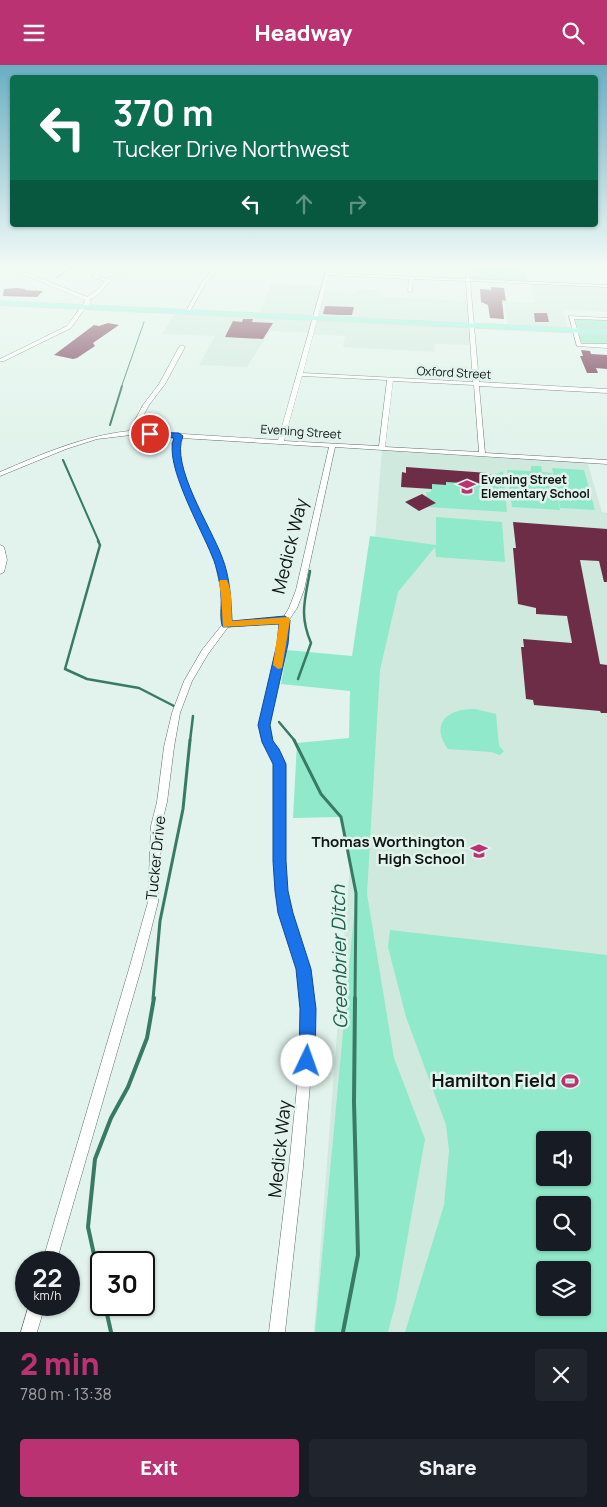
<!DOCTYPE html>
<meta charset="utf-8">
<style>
body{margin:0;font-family:Manrope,sans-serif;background:#20242c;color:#f1f3f6;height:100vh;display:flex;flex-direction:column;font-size:19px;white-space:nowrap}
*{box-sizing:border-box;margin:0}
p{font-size:16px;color:#9ea1a6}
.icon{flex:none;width:28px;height:28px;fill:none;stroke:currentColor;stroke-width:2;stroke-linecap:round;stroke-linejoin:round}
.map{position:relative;height:1267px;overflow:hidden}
.drawer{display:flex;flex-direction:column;background:#171b24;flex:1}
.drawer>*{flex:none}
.banner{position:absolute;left:10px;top:10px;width:588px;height:152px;border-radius:5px;box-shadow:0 1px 4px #0004;background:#0b6e4f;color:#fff;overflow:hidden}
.tools{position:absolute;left:536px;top:1066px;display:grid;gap:10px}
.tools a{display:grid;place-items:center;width:55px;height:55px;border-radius:5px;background:#171b24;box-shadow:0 1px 4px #0004;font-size:25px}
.speed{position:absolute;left:15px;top:1186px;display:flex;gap:10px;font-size:25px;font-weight:700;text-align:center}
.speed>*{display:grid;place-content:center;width:65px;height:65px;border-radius:50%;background:#171b24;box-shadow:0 1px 4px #0004;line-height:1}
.speed small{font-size:12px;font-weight:400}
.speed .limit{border:2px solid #111;border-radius:8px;background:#fff;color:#111}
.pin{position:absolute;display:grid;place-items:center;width:42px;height:42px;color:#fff;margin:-21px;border:2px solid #fff;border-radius:50%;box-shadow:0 1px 5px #0007}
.me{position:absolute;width:55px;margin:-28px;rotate:3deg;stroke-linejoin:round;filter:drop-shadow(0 0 4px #0008)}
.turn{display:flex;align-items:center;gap:18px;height:105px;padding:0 20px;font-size:22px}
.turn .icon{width:65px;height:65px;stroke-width:2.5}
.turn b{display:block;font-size:35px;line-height:42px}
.lanes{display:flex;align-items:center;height:48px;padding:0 20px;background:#0003;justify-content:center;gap:25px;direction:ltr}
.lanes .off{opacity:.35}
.round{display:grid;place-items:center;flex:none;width:52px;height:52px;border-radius:5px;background:#20242c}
.head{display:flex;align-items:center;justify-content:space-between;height:85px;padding:0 20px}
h1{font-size:30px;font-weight:800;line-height:38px;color:#ba3271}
.primary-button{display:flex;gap:10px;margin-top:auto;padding:10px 20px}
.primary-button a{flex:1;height:58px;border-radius:5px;background:#ba3271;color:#fff;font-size:20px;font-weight:800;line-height:58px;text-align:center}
.primary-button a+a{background:#20242c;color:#f1f3f6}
header{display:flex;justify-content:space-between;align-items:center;height:65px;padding:0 20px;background:#ba3271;color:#fff;font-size:22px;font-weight:800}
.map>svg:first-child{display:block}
.built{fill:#cfe9df;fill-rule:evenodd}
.green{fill:#90e9ca;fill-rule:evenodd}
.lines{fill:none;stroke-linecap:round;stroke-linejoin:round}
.stream-far4{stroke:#397a66;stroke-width:1}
.stream-far3{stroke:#397a66;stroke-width:2}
.stream-far2{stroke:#397a66;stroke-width:2.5}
.stream-far1{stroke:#397a66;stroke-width:3}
.stream{stroke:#397a66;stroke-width:4}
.building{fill:#6e2d47}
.minor-casing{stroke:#5f6e69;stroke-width:1}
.tertiary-casing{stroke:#5f6e69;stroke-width:1}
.primary-casing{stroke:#cfd0d0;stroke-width:2}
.minor{fill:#fff;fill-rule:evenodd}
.tertiary{fill:#fff;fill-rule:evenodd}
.primary{fill:#83f7da;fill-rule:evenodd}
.route{fill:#1a73e8;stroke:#114b97}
.slow{fill:#f59e0b}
.labels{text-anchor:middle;stroke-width:5;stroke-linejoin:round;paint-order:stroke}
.far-street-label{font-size:12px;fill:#0f1513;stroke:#e1f3ec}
.far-poi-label{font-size:12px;font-weight:bold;fill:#0f1513;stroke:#e1f3ec;text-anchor:start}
.poi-label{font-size:15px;font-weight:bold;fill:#0f1513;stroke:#e1f3ec;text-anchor:end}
.street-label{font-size:15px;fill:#0f1513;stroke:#e1f3ec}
.near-street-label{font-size:18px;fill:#0f1513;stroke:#e1f3ec}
.near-poi-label{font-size:18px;font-weight:bold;fill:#0f1513;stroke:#e1f3ec;text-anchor:end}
.near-water-label{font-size:19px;font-style:italic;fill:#1b614d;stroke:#e1f3ec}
</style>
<header><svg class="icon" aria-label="menu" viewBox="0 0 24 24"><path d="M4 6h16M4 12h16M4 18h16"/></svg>Headway<svg class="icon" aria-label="search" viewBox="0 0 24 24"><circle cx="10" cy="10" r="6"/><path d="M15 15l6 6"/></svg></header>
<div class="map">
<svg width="607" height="1267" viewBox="0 0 607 1267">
<rect width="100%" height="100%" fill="#e1f3ec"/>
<g class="built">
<path d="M530,218L607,221V247L563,245L567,263L508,260L504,237L535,238Z"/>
<path d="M271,219L321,221L313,250L309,251L260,249Z"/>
<path d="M357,224L380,225L379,232L468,236L469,257L319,250L325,226L356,228Z"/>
<path d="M174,249L307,255L311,258L309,268L270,266L247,302L199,300L215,271L162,269Z"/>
<path d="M318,256L465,263L470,265L471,280L435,279L434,287L343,282L345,271L313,269L316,257Z"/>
<path d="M382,383L587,396L602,447L607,448V1267H314ZM545,1075H582V1112H545ZM545,1140H582V1178H545ZM545,1205H582V1242H545Z"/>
</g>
<g class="green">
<path d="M474,203H524L527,216L472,214L471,211L475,210L474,206H471V204Z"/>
<path d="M574,254L607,255V265L577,264Z"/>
<path d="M577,269H607V280L582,278Z"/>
<path d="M531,401H541L542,407L552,408L560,445L512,442L507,405L531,406Z"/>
<path d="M552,403L584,405L595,445L560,443Z"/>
<path d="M503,406L507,447L428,442L436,438L425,431L427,430L426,427H431L432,419L446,420V417L494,420V415L497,414L495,410Z"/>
<path d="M436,452L502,457L505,497L436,492L435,482L398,527L380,605L367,829L394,993L425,1074L396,1237L388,1267H315L356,828L341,752L293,753L297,678L349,673L350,626L281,619L287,585L352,591L370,471L436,480Z"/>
<path d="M475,644L496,649L499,681L504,686L500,690L491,687L448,684C429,658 449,643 475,644Z"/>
<path d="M390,865L607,890V1267H405L444,1140L449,1086L446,1060L406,952L388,882ZM545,1075H582V1112H545ZM545,1140H582V1178H545ZM545,1205H582V1242H545Z"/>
</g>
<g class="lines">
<g class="stream-far4">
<path d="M56,213L71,203"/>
<path d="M121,323L144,257"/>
</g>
<g class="stream-far3">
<path d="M110,360L122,321"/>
<path d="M63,395L99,477"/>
</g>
<g class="stream-far2">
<path d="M98,476L100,480L65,604L87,614L139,623L174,641"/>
<path d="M298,614L311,578C299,550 305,535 310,506"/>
<path d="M279,657L295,676"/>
<path d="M190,676L193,651"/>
</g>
<g class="stream-far1">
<path d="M294,675L321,729L341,752L356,828L355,934"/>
<path d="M153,934L160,856L183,744L190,675"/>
</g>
<g class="stream">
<path d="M101,1222L88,1162L95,1094L111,1053L128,1022L147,973L154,933"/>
<path d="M105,1240L111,1267"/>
<path d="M343,1267L358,1190L354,1037L355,933"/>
</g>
</g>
<g class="building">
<path d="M491,222L504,223L506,236L502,235L504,254L490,253L488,240L481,237L480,224L491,225Z"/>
<path d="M17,223L26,224L24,225L43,226L37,232L3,231L4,224Z"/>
<path d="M325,241L354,242L352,250H339L323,249Z"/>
<path d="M534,248H547L549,257H535Z"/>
<path d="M243,254H253L252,257L273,258L263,274L225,272L233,256L242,257Z"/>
<path d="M108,258L119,260L93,278L95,281L77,293L73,294L54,290L94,260L99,261Z"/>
<path d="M581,285L590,286L591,289L607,290V304L596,303L598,308H587L580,291H583Z"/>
<path d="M406,402L488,408L498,414L494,415V420L446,417V420L432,419V424L401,422L402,407L406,408Z"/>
<path d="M422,429L436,438L419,446L405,437Z"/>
<path d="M513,457L607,464V517H604L599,496L580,495L600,599L607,600V648H601L600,646L534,640L533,635L526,634L521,582H524L523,574L572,578L567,551L536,549V543L518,539L513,483H516Z"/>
</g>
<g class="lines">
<g class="minor-casing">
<g id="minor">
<path d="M101,203H105L97,211L107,214L122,205L135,203C129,206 123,207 117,210C106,217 100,234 86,235V233L98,224L105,216L92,212Z"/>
<path d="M215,203H219L206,218L189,248H185L202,217Z"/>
<path d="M327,203H331L330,208L466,214L465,203H469L470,214L607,220V222L470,216L479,317L607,324V328L479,321L485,388L607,395V399L335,382L304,525L297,543L289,555L287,579L269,660L272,676L278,684L285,699L284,796L286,826L291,848L309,904L314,944V972L303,1102L285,1267H269L289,1102L302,972V944L297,904L281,848L276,826L274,796L275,699L271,688L263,677L259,660L279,579L281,558L228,562L208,589L192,616L180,648L174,682L167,737L161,761L158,837L141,904L56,1198H42L129,904L148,837L151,761L157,737L164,682L172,648L184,616L202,585L222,560V529L214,493L193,447L174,397L172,378L175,372L131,370L97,374L66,384L0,411V407C42,389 83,371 129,366L143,340L159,319L179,282L182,280L185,282L165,319L149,340L135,366L278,375ZM329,210L409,214L408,226L410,227L412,226L413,214L466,216L473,317L303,308ZM302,311L387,315L379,381L284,376ZM393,316L474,320L479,387L385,382ZM181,373L329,382L296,525L289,543L283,553L230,557C230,535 229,512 221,492C212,468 169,395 181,373Z"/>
<path d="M82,241L86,242L71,263L4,296H0V294L67,261Z"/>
<path d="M569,251L607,253V255L574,254L581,279H607V283L577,281Z"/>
<path d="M0,480L4,482L7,495L4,507L0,509Z"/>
<path d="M29,1240H45L37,1267H21Z"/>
</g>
</g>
<g class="tertiary-casing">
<path id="tertiary" d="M8,203H14L90,233L91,238L86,243H82L85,235Z"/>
</g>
<g class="primary-casing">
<path id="primary" d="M0,236L607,265V269L0,240Z"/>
</g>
<use href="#minor" class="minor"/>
<use href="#tertiary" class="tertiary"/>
<use href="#primary" class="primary"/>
</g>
<linearGradient id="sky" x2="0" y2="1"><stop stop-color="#69aec2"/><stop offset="0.53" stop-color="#f2faf6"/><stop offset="1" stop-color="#f2faf6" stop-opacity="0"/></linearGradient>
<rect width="607" height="380" fill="url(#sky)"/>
<path class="route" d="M147,367L179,368L183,371C170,400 211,462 222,492C230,512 231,534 232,556L285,551L290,555L288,579L270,660L273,676L279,684L286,699V796L288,826L293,848L311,904L316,944L315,996L313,1002L307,1004L301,1002L299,996L300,944L296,904L278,848L275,826L273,796V699L262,677L258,660L277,579L279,559L223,562C219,554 222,541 221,532C221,520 217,502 212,491C202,465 163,398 174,373L150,371H147Z"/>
<path class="slow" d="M220,515H227C233,528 231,542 232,556L289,552L290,555L282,603L278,604L273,600L279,559L223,562L221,530L219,518Z"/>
<defs>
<g id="school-bare" transform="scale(1.35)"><path d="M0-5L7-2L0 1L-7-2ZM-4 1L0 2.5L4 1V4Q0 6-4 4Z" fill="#ba3271" stroke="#e1f3ec" stroke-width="2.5" paint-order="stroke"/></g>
<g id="stadium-bare" transform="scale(1.35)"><path d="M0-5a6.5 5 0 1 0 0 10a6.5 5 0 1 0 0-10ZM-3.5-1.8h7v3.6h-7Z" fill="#ba3271" stroke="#e1f3ec" stroke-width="2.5" paint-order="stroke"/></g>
</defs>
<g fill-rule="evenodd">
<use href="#school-bare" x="467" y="422"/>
<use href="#school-bare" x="479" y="786"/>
<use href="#stadium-bare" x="570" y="1016"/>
</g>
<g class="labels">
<g class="far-street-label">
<text transform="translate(454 308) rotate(3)" y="4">Oxford Street</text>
<text transform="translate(301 367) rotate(4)" y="4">Evening Street</text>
</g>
<g class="far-poi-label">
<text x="481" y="419">Evening Street<tspan x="481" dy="14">Elementary School</tspan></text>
</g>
<g class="poi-label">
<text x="465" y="782">Thomas Worthington<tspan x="465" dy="17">High School</tspan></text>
</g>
<g class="street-label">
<text transform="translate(156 793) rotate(-84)" y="5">Tucker Drive</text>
</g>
<g class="near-street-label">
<text transform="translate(290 481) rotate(-76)" y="6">Medick Way</text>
<text transform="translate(280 1084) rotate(-84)" y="6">Medick Way</text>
</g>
<g class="near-poi-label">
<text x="556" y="1022">Hamilton Field</text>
</g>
<g class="near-water-label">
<text transform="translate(339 892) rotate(-91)" y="7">Greenbrier Ditch</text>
</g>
</g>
</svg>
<div class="tools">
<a><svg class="icon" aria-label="sound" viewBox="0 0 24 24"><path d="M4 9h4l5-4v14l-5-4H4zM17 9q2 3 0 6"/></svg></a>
<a><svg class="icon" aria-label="search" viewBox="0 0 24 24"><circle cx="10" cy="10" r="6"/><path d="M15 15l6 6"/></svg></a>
<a><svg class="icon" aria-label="layers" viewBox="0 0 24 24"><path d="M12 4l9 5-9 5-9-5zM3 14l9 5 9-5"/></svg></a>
</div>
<div class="speed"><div>22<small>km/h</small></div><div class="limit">30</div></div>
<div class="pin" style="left:150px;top:369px;background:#d93025"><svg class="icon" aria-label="arrive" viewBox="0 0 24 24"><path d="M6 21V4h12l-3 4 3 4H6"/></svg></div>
<svg class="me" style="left:307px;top:996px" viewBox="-20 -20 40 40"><circle r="19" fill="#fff"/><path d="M0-13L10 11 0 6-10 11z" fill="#1a73e8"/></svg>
<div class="banner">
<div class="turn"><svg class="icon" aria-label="left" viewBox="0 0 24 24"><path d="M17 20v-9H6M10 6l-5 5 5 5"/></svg><div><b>370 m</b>Tucker Drive Northwest</div></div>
<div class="lanes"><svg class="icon" aria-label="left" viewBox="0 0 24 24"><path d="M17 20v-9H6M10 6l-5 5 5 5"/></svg><svg class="icon off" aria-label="ahead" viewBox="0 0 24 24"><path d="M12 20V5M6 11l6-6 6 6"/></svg><svg class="icon off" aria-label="right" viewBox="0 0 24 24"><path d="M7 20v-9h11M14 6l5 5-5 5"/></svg></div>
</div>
</div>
<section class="drawer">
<div class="head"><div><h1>2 min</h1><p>780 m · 13:38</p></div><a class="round"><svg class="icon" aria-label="close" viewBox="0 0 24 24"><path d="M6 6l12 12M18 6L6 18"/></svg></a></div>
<div class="primary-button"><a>Exit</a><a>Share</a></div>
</section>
